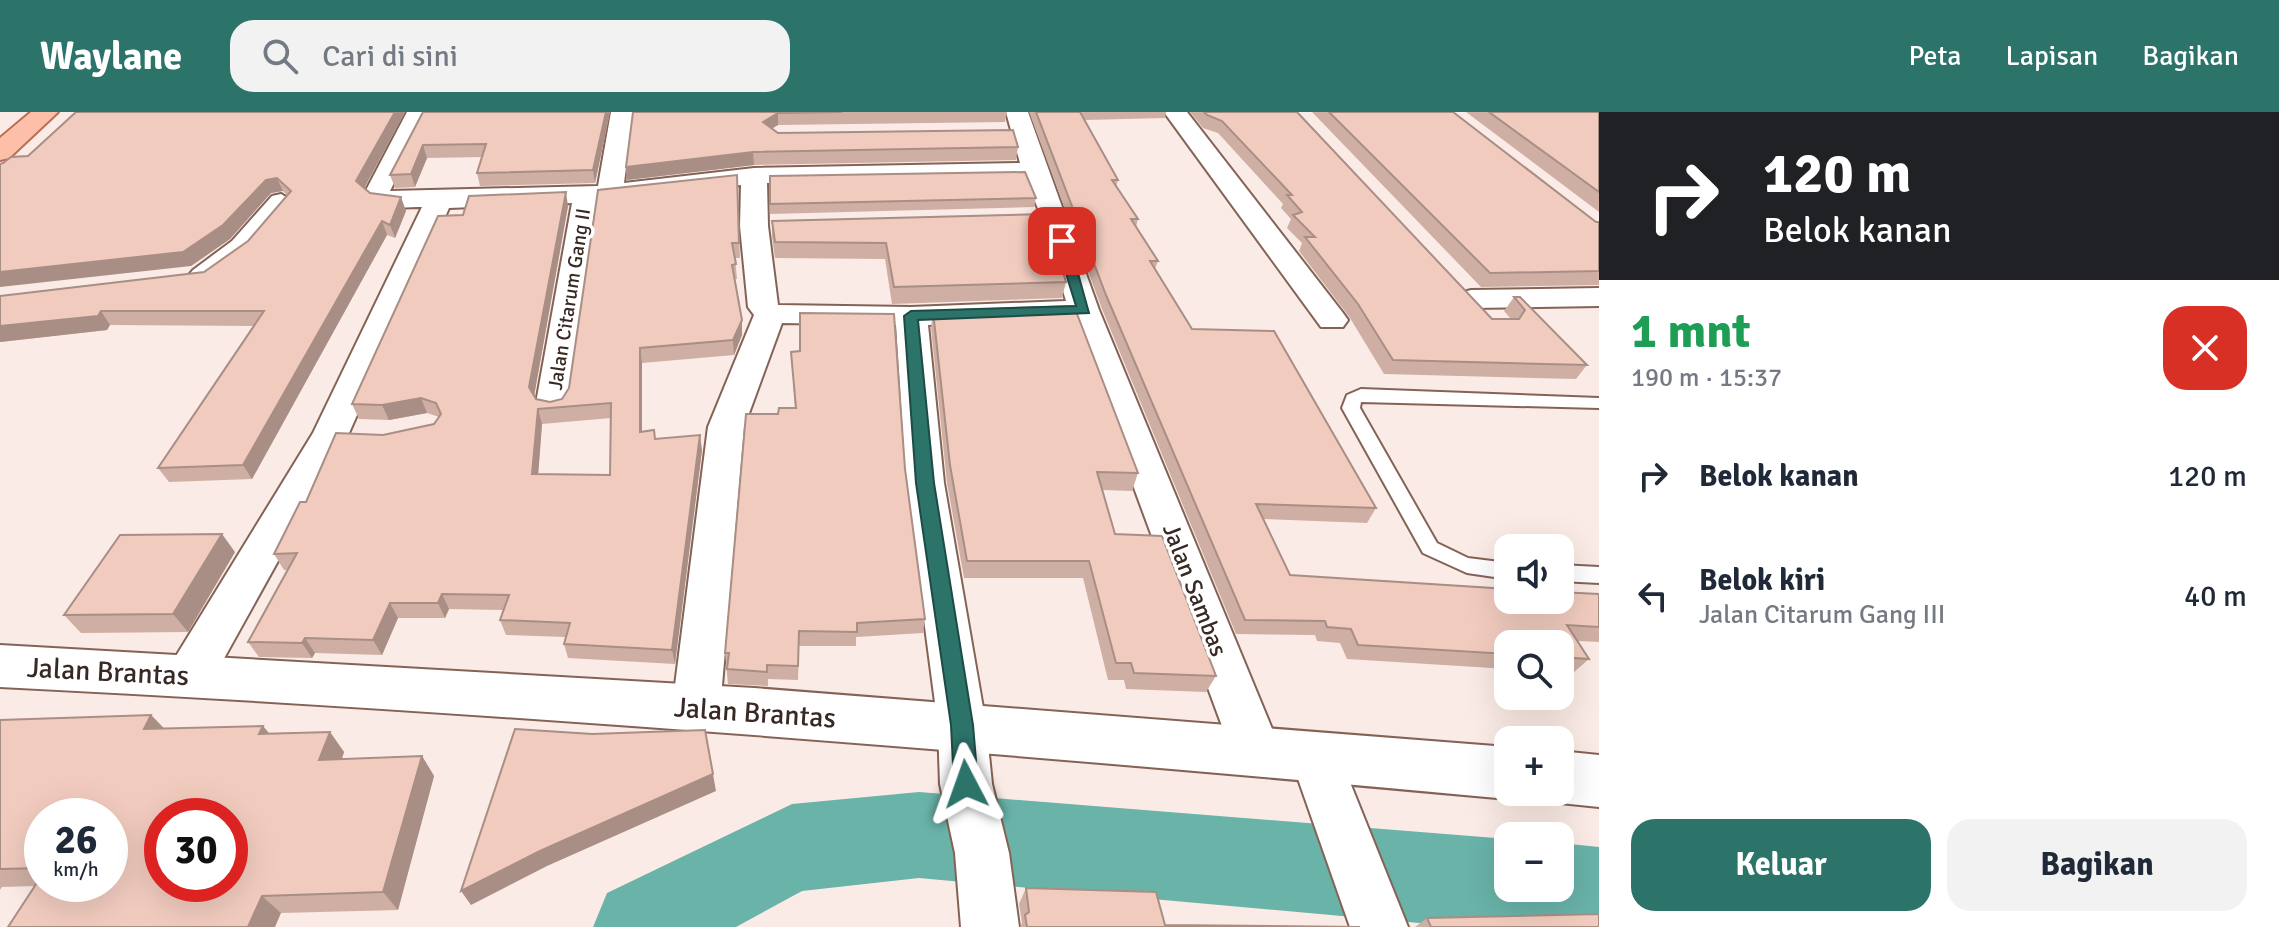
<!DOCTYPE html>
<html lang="id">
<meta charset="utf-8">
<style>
body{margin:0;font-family:Signika,sans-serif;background:#f2f2f3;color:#1f2937;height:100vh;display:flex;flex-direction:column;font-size:30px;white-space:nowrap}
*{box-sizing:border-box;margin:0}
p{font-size:26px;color:#747a83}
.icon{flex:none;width:44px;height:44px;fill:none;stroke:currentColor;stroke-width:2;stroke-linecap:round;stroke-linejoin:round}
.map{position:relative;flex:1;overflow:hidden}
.details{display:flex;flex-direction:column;background:#fff;width:680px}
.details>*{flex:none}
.hud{background:#202124;color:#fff;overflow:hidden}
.tools{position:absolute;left:1494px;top:422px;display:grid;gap:16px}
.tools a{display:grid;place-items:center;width:80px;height:80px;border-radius:16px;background:#fff;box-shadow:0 8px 32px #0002;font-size:40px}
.speed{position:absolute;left:24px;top:686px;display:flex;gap:16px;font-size:40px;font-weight:700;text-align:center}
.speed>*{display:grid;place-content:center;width:104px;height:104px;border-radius:50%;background:#fff;box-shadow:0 8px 32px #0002;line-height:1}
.speed small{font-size:20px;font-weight:400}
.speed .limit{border:12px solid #d22;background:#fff;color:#111}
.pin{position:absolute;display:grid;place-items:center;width:68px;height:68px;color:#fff;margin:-34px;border-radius:16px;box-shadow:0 4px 12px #0006}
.me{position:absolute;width:88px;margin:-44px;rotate:356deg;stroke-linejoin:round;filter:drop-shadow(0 0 6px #0008)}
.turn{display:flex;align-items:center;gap:28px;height:168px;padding:0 32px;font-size:36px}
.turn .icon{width:104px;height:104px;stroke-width:2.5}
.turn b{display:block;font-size:56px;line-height:68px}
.round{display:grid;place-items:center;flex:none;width:84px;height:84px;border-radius:24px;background:#f2f2f3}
.summary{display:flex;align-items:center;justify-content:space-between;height:136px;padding:0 32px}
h1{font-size:48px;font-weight:700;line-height:60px;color:#1e9e55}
.cta{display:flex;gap:16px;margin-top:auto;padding:16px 32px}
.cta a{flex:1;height:92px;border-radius:24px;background:#2c736a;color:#fff;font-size:32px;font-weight:700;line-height:92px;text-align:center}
.cta a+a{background:#f2f2f3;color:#1f2937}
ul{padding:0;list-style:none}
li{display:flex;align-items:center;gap:24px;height:120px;padding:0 32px}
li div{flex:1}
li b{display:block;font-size:30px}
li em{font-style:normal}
header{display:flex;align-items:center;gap:48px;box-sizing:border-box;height:112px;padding:0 40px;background:#2c736a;color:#fff}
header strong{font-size:38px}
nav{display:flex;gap:44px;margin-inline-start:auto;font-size:28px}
.search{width:560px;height:72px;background:#f2f2f3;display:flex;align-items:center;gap:20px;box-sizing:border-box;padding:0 28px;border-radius:24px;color:#747a83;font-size:30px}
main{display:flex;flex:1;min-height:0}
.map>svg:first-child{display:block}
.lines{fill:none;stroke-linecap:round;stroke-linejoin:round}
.river{fill:#69b3a9;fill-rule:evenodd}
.service-casing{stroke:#846357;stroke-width:4}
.minor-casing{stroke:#846357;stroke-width:4}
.secondary-casing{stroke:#846357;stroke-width:4}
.primary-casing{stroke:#b96f54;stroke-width:4}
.service{fill:#fff;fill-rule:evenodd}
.minor{fill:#fff;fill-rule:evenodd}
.secondary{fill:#fff;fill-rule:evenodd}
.primary{fill:#febfa8;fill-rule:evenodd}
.wall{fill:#cfafa3;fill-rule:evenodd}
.shaded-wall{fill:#a98e85}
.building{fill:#f1cbbe;stroke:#a98e85;stroke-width:2;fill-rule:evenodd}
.route{fill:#2c736a;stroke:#1d4b45;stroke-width:2}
.labels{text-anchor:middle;stroke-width:7;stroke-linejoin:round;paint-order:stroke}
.far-street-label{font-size:20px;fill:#382924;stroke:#fff}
.street-label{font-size:24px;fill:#382924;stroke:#fff}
.near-street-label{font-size:28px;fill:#382924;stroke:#fff}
</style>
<header>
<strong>Waylane</strong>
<div class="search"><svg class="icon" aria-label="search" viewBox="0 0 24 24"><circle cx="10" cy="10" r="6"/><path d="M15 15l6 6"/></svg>Cari di sini</div>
<nav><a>Peta</a><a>Lapisan</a><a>Bagikan</a></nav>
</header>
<main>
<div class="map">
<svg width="1599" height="815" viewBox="0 0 1599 815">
<rect width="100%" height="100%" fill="#fbebe6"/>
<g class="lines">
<path class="river" d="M919,680L1508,727V776H1560V731L1599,735V815H1463L919,766L802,779L736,815H593L607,781L792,692Z"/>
<g class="service-casing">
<g id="service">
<path d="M1361,277L1599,286V296L1361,290L1360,296L1437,431L1468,446L1508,451V467L1467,461L1423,441L1342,296L1347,283Z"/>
<path d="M1560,453L1599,455V471L1560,469Z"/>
</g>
</g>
<g class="minor-casing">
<g id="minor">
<path d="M407,0H429L390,79L598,74L611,0H633L624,71L754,56L1020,51L1006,0H1028L1099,198L1282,641L1275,657L1257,664L1239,657L1232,641L1072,208L928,213L944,371L986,613L992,672L1009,741L1019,815H961L955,741L940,672L938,613L906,371L896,213L782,211L744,315L720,597L713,612L696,618L679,612L672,597L708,315L754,203L748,195L740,114L741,73L598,89L570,291L565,299L553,302L541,299L536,291L572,91L449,96L349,321L207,577L190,583L173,577L167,563L173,549L313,321L422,95C403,95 376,100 364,82ZM1025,66L1042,106L1066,189L911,195L778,193L768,114L767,71Z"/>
<path d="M1164,0H1187L1343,201L1348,208L1343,215H1321Z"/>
<path d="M281,82L294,90C276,116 227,179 193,170L188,164L193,158L232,129L272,84Z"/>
<path d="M1599,176V194L1471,196L1460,193L1456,187L1460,181L1471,178Z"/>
<path d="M1315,621L1333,628L1408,815H1350L1290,644L1297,628Z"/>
</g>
</g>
<g class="secondary-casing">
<g id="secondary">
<path d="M0,533L754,576L1508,635V680H1526L1508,687C1006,641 504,600 0,575Z"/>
<path d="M1560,639L1599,643V695L1560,691L1540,683L1539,680H1560Z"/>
</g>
</g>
<g class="primary-casing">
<path id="primary" d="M31,0H58L9,46L0,48V26Z"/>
</g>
<use href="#service" class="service"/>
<use href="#minor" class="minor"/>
<use href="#secondary" class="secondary"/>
<use href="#primary" class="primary"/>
</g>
<g class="wall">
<path d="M405,0L364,76L370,81L406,99L395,126L387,123L252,367L169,370L158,356L254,214L110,213L107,218L0,230L204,160L248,129L287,83L283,79L271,81L230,127L191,154L3,51L28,44Z"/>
<path d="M423,0H610L595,71L480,74L477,61L482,45L427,46L415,75L395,76L390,63Z"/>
<path d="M633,0H1007L1005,10L778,13L772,16L778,21L1018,35L1016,48L754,53L627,68L626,55Z"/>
<path d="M1029,0H1166L1165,6L1085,8L1118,68L1116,75L1138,107L1136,115L1158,149L1155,157L1192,217L1376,396L1367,411L1264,407L1290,463L1599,482V530L1578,529L1589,547L1573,561L1560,560V532H1508V557L1347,547L1340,531L1317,529L1315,523L1236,522L1102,197Z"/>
<path d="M1190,0H1297L1492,207H1511L1504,199L1514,185L1587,253L1576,267L1384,262L1350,206L1299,139L1302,131L1287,116L1291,107L1281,96L1283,92L1218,21L1203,16Z"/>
<path d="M1312,0H1453L1596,110H1599V173L1481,175Z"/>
<path d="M1466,0H1599V100Z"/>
<path d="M737,63L740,146H735L737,167H734L742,208V223L734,243L642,251V320L656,327L702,338L675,552L568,546L564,532L565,525L506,523L500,508L503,498L449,497L445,506H398L382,543L315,541L312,546L259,545L248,530L288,458H284L274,442L383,323L434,312L439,305L427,301L389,308L359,307L352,292L568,94L534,284L536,287L550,290L562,287ZM611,306L610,363L538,362L542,312Z"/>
<path d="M1036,86L1034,95L770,102V92Z"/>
<path d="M1045,102L1066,170L1062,186L892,192L885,147L775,146L772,125V109Z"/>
<path d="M933,199L1138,361L1132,379L1102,378L1115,422L1216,564L1206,580L1126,577L1124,568H1108L1083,466H964L947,371L931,216Z"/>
<path d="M791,240L905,357L925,507L923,521L856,525V534H799L798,568L768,567V574L728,572L725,541L778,302L795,296Z"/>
<path d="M235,440L188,520L81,521L64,503Z"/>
<path d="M151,603L164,616L269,621L330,620L344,640L342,647L422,644L434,664L398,798L281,801L35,774L2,775L0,778V608ZM42,704L110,772H42Z"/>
<path d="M1026,776L1165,813L1361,815H1020L1022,811L1019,792Z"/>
<path d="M1427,806L1599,815H1415Z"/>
</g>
<g class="shaded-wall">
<path d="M395,0H405L361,82L356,69Z"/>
<path d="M606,0H610L595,71L593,58Z"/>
<path d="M778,1V13L763,22V10Z"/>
<path d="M423,33L427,46L415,75L411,62Z"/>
<path d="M753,40L754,53L627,68L626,55Z"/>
<path d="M277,66L283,79L271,81L230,127L191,154L0,175V160L266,68Z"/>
<path d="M566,80L568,94L533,290L529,275Z"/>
<path d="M401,85L406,99L395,126L390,113Z"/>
<path d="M382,109L387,123L252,367L243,353Z"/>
<path d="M101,199L110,213L107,218L0,230V214Z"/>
<path d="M742,208V223L734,243L733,228Z"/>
<path d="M640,236L642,251V335L640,320Z"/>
<path d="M421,286L427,301L389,308L382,293Z"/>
<path d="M538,297L542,312L537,378L532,362Z"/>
<path d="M700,323L702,338L675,552L672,538Z"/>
<path d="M222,422L235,440L188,520L173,502Z"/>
<path d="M442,482L449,497L445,506L438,491Z"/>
<path d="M390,491L398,506L382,543L373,528Z"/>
<path d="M305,526L315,541L312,546L302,531Z"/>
<path d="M151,603L171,624L144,617Z"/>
<path d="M263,614L280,634L259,622Z"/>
<path d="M330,620L344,640L335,667L319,648Z"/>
<path d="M422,644L434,664L398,798L383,780Z"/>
<path d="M713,662L716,679L547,754L471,793L461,779L540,739Z"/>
<path d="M262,784L281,801L275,815H248Z"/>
</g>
<g class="building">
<path d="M76,0H395L356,69L370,81L401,85L390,113L382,109L243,353L158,356L264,199H101L98,204L0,214V184L204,160L248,129L291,79L277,66L266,68L223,113L183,140L0,160V52L3,51L11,45L28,44Z"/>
<path d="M423,0H606L593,58L477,61L486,32L423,33L411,62L390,63Z"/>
<path d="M633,0H842L778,1L763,10L778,21L1013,18L1018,35L753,40L626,55Z"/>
<path d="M1036,0H1080L1118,68H1112L1138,107H1131L1158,149H1150L1192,217L1274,219L1376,396L1256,392L1290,463L1508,477V488H1560V480L1599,482V515L1567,513L1589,547L1560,545V532H1508V542L1358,533L1351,517L1327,515L1325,509L1245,508L1106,183Z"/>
<path d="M1204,0H1297L1492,207H1519L1525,198L1514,185H1520L1587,253L1393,248L1358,192L1305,125H1315L1293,103L1302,100L1287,83H1292L1222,9L1207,3Z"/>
<path d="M1329,0H1453L1596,110H1599V159L1490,161Z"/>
<path d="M1489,0H1599V80Z"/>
<path d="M1025,60L1036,86L770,92V64Z"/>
<path d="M737,63L739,131H732L736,152L732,153L742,208L733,228L640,236V320L654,318L655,327L700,323L672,538L564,532L570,511L500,508L509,483L442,482L438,491H390L373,528L305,526L302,531L248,530L297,441L274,442L300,390H306L336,321L383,323L434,312L441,302L436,291L421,286L382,293L352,292L438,104L463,103L469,84L566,80L529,275L536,287L550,290L562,287L569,276L598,78ZM611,291L610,363L532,362L538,297Z"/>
<path d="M1045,102L1066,170L894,175L886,131L775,130L772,109Z"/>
<path d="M1074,194L1138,361L1097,360L1115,422L1162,424L1216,564L1134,561L1131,551H1116L1089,449H967L950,353L933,199Z"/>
<path d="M800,201L894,202L905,357L925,507L857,511V520L799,519L798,554L767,553V560L727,557L729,541H725L746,302H778L779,296H796L791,240L800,239Z"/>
<path d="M222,422L173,502L64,503L120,423Z"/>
<path d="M151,603L144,617L263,614L259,622L330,620L319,648L422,644L383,780L262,784L248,815H8L42,763V772H110V704H42V756L0,757V608ZM162,704H230V772H162Z"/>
<path d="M515,617L592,622L705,618L713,662L540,739L461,779Z"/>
<path d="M1026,776L1156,780L1165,813L1360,815H1027L1025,803L1029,800Z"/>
<path d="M1599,802V815H1431L1427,806Z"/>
</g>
<path class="route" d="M1062,125L1069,129L1089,201L918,208L934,371L973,613L978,672L974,680L966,683L958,680L954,672L951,613L916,371L904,204L911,199L1076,194L1056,129Z"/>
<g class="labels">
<g class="far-street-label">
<text transform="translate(569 187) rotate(-81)" y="7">Jalan Citarum Gang II</text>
</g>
<g class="street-label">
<text transform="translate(1195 478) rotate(69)" y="8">Jalan Sambas</text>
</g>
<g class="near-street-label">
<text transform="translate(108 559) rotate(3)" y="10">Jalan Brantas</text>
<text transform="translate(755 600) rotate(4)" y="10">Jalan Brantas</text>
</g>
</g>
</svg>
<div class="tools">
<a><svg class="icon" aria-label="sound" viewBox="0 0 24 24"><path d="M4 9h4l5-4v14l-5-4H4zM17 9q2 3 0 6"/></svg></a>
<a><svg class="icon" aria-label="search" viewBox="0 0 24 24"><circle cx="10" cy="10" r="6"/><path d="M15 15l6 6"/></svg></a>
<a>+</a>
<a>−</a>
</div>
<div class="speed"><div>26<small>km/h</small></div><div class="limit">30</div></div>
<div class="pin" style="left:1062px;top:129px;background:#d93025"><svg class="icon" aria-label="arrive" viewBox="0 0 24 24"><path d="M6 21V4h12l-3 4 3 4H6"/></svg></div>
<svg class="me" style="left:966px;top:672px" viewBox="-20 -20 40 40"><path d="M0-17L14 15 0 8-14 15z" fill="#2c736a" stroke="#fff" stroke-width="4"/></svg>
</div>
<section class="details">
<div class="hud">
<div class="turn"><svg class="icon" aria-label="right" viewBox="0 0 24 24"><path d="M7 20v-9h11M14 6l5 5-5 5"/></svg><div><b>120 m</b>Belok kanan</div></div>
</div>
<div class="summary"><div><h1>1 mnt</h1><p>190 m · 15:37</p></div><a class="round" style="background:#d93025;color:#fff"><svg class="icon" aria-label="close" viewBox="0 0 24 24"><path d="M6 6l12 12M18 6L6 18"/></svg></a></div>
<ul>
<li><svg class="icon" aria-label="right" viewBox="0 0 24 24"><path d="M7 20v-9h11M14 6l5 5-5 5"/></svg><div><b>Belok kanan</b></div><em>120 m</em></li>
<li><svg class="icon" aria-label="left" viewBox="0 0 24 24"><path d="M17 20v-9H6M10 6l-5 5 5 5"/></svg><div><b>Belok kiri</b><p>Jalan Citarum Gang III</p></div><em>40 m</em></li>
</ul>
<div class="cta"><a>Keluar</a><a>Bagikan</a></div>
</section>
</main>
